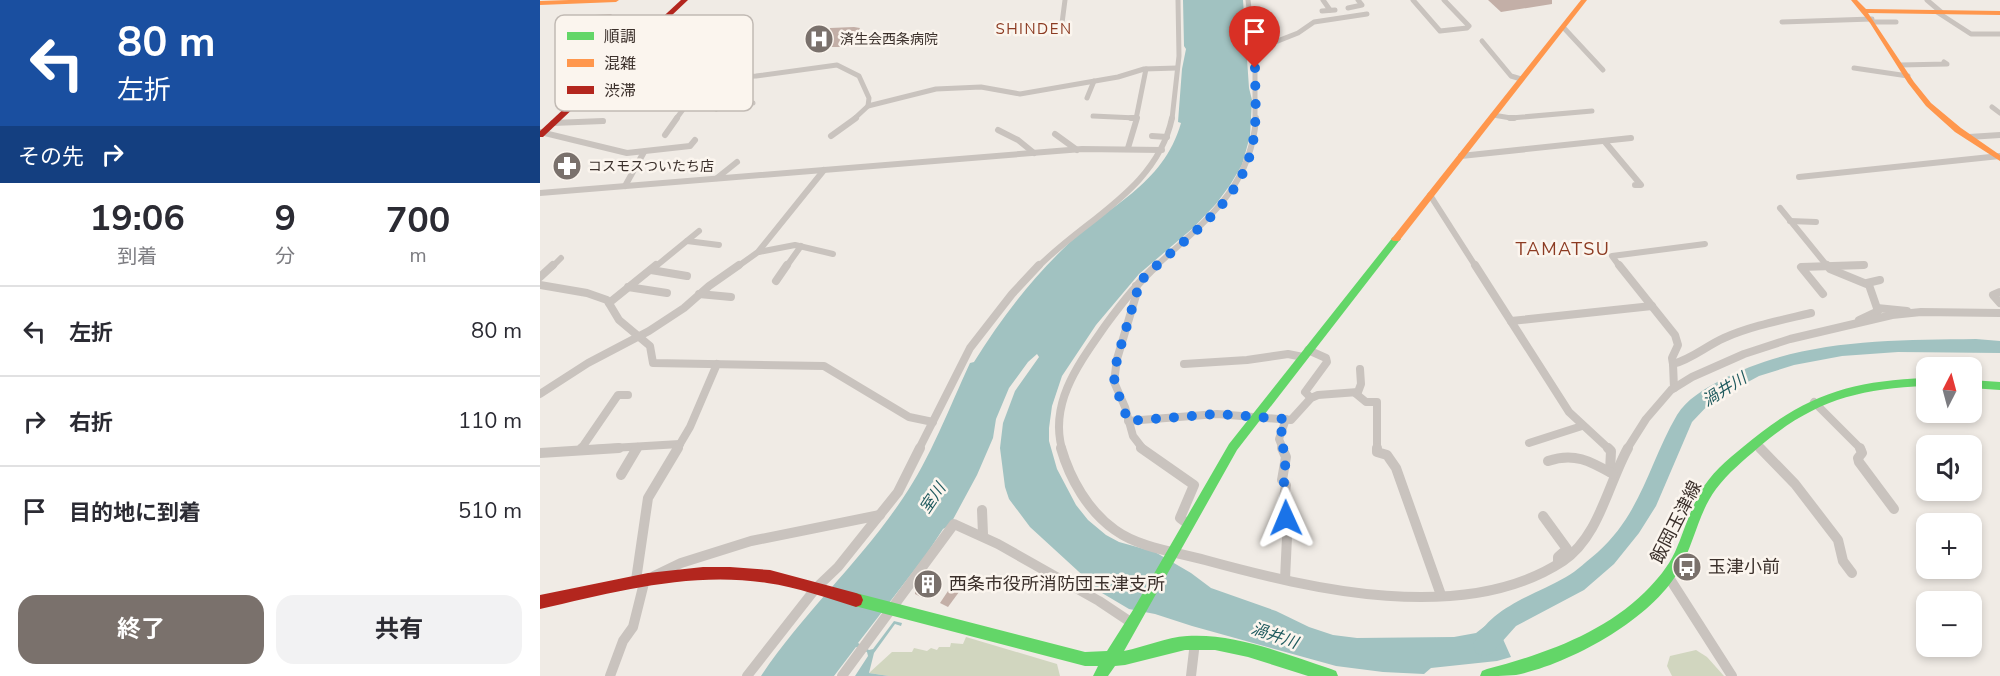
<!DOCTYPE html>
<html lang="ja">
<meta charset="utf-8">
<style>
body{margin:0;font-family:"Nunito Sans","Noto Sans JP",sans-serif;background:#f2f2f3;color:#2b2b33;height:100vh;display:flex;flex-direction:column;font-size:22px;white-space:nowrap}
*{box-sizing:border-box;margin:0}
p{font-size:20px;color:#7c7c81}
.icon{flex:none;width:33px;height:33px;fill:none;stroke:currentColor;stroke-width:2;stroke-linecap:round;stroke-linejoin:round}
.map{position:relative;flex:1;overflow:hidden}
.panel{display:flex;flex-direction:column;background:#fff;width:540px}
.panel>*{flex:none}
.hud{background:#1a4fa0;color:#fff;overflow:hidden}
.needle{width:39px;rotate:6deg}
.tools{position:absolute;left:1376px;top:357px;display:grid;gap:12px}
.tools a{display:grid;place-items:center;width:66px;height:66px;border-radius:12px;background:#fff;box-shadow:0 3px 9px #0003;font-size:30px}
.pin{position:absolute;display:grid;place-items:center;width:51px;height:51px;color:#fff;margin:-62px -26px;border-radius:50% 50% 50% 0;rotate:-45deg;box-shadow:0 0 6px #0007}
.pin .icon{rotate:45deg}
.me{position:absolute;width:66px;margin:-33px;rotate:359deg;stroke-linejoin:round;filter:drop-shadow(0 0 4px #0008)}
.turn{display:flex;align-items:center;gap:21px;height:126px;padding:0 18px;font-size:27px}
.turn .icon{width:78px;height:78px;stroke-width:2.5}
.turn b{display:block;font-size:42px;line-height:51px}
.then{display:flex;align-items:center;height:57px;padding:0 18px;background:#0003;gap:12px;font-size:22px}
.eta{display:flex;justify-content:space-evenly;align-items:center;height:102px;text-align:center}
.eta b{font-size:36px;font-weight:700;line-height:42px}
.primary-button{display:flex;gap:12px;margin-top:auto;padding:12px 18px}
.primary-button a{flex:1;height:69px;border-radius:18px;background:#7a716c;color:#fff;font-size:24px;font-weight:700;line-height:69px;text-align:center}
.primary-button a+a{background:#f2f2f3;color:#2b2b33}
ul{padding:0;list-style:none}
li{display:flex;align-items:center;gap:18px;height:90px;padding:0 18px;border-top:2px solid #e1e1e2}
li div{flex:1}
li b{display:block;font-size:22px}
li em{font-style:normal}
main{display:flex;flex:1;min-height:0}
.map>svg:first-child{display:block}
.green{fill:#d1d6bf}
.water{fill:#a1c2c1}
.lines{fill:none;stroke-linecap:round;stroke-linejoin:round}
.river{fill:#a1c2c1;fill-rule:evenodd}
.building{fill:#c3afa7}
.street-far3{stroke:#c9c3be;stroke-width:5}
.street-far2{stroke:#c9c3be;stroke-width:6}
.street-far1{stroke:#c9c3be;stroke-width:8}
.street{stroke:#c9c3be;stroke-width:10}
.fast{fill:#63d668;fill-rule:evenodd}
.slow{fill:#ff974d;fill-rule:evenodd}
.jam{fill:#b3261e;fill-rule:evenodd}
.route{stroke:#1a73e8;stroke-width:10;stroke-dasharray:0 18}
.labels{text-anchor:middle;stroke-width:5;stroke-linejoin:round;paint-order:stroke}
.far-poi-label{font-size:14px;fill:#3b302b;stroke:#fbf5ee;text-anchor:start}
.far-quarter-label{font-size:15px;letter-spacing:1.5px;fill:#8c3b22;stroke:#fbf5ee}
.water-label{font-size:16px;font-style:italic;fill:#1f5a5e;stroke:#fbf5ee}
.quarter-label{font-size:18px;letter-spacing:1.5px;fill:#8c3b22;stroke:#fbf5ee}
.near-street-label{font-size:18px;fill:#3b302b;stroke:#fbf5ee}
.near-poi-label{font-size:18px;fill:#3b302b;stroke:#fbf5ee;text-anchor:start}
.key{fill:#fbf5ee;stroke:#c1bab4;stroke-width:1.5}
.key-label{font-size:16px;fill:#3b302b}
</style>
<main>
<section class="panel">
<div class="hud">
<div class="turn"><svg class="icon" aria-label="left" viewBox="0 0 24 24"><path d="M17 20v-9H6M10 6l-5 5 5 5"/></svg><div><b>80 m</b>左折</div></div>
<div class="then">その先<svg class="icon" aria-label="right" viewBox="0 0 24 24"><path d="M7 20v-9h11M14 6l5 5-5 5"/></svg></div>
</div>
<div class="eta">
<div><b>19:06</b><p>到着</p></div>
<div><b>9</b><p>分</p></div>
<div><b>700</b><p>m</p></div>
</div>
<ul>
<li><svg class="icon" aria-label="left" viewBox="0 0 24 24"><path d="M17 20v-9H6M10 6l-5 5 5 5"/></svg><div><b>左折</b></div><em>80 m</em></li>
<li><svg class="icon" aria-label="right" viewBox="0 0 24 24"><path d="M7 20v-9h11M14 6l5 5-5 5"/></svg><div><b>右折</b></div><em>110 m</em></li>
<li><svg class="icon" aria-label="arrive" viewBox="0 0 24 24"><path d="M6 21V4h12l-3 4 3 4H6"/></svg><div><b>目的地に到着</b></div><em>510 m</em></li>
</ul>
<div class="primary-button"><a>終了</a><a>共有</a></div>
</section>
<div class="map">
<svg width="1460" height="676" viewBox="0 0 1460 676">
<rect width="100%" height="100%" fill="#f0ebe5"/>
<g class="green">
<path d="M426,637L517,664L520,676H349L329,673L352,652H372L374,648L387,651L391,648L397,650L399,647H410L411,643L423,644Z"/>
<path d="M1156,650L1167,657L1184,676H1132L1127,666L1130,656Z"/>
</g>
<path class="water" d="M643,0H703L709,88L712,100L710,136L702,165L690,185L676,204L653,228L599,274L556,325L522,376L512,406L509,428V441L517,469L536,505L548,520L566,535L579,542L615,552L651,573L671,588L736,611L769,627L793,635L817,638L914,637L936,633L954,619L971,657L957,661L891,668L884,674L843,672L796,666L652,626L615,614L589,609L562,593L490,527L469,499L465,487L460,448L463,423L475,391L499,357L497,354L488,362L469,388L456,419L453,438L437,475L410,525L403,529L386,555L318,643L329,650L333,649L354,621L362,623L361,626L355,624L334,653L329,673L349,676H315L328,656L327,652L316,647L294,676H221C263,613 321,561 363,498C391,457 409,408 430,363L434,362C460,320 489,282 525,247C568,205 623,186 641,123L638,122L642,69L646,49L644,46Z"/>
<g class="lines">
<path class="river" d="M1436,339L1460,341V353L1358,352L1302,356L1254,365L1219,376L1171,402L1152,422L1116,506L1099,533L1074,564L1044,590L976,626L952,653L944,656L936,653L933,645C949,607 993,596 1026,577C1037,571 1048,560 1058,552C1102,512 1109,463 1137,415C1147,399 1163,390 1179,381C1259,339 1347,340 1436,339Z"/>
</g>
<g class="building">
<path d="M948,0H1012V4L961,12Z"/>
<path d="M72,14L59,27H28L32,23H28L37,16Z"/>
<path d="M314,27L320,28L312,44L304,47H273L282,31H289L290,28Z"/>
<path d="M391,573L399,576L397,581L383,598L375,594V590Z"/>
<path d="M410,588L419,592L408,607L400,603Z"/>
</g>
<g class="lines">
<g class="street-far3">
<path d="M708,0L715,59V119"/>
<path d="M783,0L790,10"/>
<path d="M873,0L900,31L927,28L929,26L904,0"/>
<path d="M1387,0L1401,12"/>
<path d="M808,8L822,5L818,0"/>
<path d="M782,11L795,10"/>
<path d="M1397,12L1431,34H1460"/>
<path d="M1242,22L1332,19"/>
<path d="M1334,22H1356"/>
<path d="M1023,27L1063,70"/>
<path d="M521,31L525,0"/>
<path d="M942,41L971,76L981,79"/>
<path d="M716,56L720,48L758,33L774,22L827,14"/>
<path d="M1360,65L1407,64L1404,62"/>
<path d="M1314,68L1368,76"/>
<path d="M55,84L216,76L297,65L319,76L329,98L328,106L314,119"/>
<path d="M547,98L554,81"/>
<path d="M179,105L213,103"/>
<path d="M328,106L396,89L441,87L480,94L578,77L604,69L637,68"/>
<path d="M1452,107L1460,113"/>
<path d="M176,109L198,76"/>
<path d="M953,115L971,118L1052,111"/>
<path d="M553,116L596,118"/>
<path d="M136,119L166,78"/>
<path d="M596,119L606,69"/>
<path d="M632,119L639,56L638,0"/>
</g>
<g class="street-far2">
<path d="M591,118H596"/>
<path d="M970,118H974"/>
<path d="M13,123L63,121"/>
<path d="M458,130L478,140L494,153"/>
<path d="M0,132L87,153L150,146L155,140"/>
<path d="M515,134L537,150"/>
<path d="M125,135L137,118"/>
<path d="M291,136L316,118"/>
<path d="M612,136L627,137"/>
<path d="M1429,137L1460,135"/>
<path d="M1065,142L1101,185H1095"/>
<path d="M588,148L597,118"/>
<path d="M921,156L1091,138"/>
<path d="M1259,177L1460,156"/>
<path d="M177,178L197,162"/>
<path d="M85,186L104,152"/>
<path d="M0,193L542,149L622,150"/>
<path d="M890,195L936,267"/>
<path d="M1240,208L1288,267"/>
<path d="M1250,221L1276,222"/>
<path d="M147,241L179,245"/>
<path d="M219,252L255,245L293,254"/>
<path d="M12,267L21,258"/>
<path d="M115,267L159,231"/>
<path d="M197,267L218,252L284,170"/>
<path d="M246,267L261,246"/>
<path d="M498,267C545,219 617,189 632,118"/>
<path d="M615,267C664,222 711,189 716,118"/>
<path d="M1080,267L1072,256L1165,244"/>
<path d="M1277,267L1324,265"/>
</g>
<g class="street-far1">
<path d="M935,265L1029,412L1069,449"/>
<path d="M1079,265L1135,335L1138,345L1132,358L1133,364"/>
<path d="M1287,265L1290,269L1329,285L1338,311L1319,320"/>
<path d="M111,270L147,276"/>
<path d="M0,277L13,265"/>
<path d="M236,281L247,265"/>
<path d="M1327,283L1340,280"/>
<path d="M0,285L47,293L67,300L79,320L110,346L113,363L284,366L369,417L393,422"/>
<path d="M596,286L597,292L577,359L574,382L585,407L593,436L603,449"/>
<path d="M88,287L127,293"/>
<path d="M1460,292L1453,295L1460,303"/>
<path d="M159,294L191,297"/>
<path d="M1283,294L1261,267L1324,265"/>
<path d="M69,303L116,265"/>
<path d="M1337,308L1367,311"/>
<path d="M971,321L1112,306"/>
<path d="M768,350L786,358L787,362L765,392L771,398"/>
<path d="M644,364L707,360L748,354L763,357"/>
<path d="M1134,388L1133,364C1152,359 1166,346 1184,338C1211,326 1242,320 1271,313"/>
<path d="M815,393L826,402H837V449"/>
<path d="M0,394L48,363L109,331L144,308L169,286L199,265"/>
<path d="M1274,402L1321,449"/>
<path d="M1430,412L1433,417"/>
<path d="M588,421L677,414L751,420L771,398L778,395L818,392L821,384L820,369"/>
<path d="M989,443L1042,426"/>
<path d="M1215,443L1221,449"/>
<path d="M41,449L78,395H88"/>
<path d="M55,449L140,444"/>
<path d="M97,449L98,447"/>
<path d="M137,449L150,427L177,364"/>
<path d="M379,449L430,348L472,294L499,265"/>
<path d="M522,449C509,402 540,362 565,326C581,304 597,283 617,265"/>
<path d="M743,449L739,439L746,419"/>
<path d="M1087,449L1106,419L1131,390L1152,377L1204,354L1250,339L1352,315L1381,312L1460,313"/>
</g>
<g class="street">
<path d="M521,448C530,479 548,511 575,530C600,548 636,552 665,560C771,589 924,626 1023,561C1059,537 1068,484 1088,448"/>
<path d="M601,448L654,485L640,518L648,524"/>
<path d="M742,448L746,457L742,480L746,485L743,505L747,537L745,579"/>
<path d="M837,448V452L847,455L856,468L901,595"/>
<path d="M1068,448L1071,451L1070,472"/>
<path d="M1220,448L1255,484L1298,540L1303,561L1312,573"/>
<path d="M1320,448L1322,453L1318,458L1319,462L1354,509"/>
<path d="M41,450L42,448"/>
<path d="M0,453L79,448"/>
<path d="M1008,461C1034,452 1050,461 1073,474"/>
<path d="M81,475L97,448"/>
<path d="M442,510L443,534"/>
<path d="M1003,516L1027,549L1018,557V563"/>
<path d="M114,576L141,563L211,541L340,515"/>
<path d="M1128,576L1192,676"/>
<path d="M96,580L108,498L138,448"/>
<path d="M70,676L83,641L93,627L105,579"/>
<path d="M207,676L276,588L298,567L358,492L380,448"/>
<path d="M302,676L414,524L458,544L559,601L592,623"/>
<path d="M651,676L655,642"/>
</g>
<g class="fast">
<path d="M856,236L861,239L859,241L697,450L584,651C605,647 626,637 647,636C696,633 745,654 791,669L796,671L798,676H768L708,657L675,650H645L585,665L575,666L568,676H553L558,666H545L311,605L309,600L311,595L316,593L545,652L567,651L593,610L689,444L853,237Z"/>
<path d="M1386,378V386C1316,389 1273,401 1219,447C1204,460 1188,473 1176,489C1158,513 1154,545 1138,572C1110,620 1030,664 976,675C965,676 951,676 940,676L942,671L947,669C1004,654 1062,634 1105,592C1117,580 1128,567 1135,552C1144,532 1149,512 1160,493C1170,474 1187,460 1203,447C1263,396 1308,381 1386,378Z"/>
<path d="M1431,380L1460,382V390L1431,388Z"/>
</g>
<g class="slow">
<path d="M29,0H79L76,2L0,5V1Z"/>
<path d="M1041,0H1047L859,241H853L851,239L853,237Z"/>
<path d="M1311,0H1317L1326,9L1460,11V15L1328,13L1374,82L1391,103L1421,128L1460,155V161L1415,132L1386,106L1368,83L1330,23Z"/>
</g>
<g class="jam">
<path d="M141,0H148L3,137H0V131Z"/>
<path d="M163,567H190L230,570L316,593L321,595L323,600L321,605L316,607C287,598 257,587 227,583C151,571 74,592 0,609V595L108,573Z"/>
</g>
</g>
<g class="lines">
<path class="route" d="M715,68C715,95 718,124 711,151C696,211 635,243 596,286L597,292L577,359L574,382L588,421L677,414L746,419L739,439L747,457L742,480L746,485L743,505L746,518"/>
</g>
<defs>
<g id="hospital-disc" transform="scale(1.5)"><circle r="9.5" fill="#7a716c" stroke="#fbf5ee"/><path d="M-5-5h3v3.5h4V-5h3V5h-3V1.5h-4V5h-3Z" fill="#fff"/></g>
<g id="pharmacy-disc" transform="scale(1.5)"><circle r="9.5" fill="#7a716c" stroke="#fbf5ee"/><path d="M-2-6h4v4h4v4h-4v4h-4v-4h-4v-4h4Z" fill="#fff"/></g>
<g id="bus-disc" transform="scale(1.5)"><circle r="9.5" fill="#7a716c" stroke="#fbf5ee"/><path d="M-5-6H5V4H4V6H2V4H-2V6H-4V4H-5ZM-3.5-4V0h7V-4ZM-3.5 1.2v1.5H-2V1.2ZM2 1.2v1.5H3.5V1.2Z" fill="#fff"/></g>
<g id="building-disc" transform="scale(1.5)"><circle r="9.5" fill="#7a716c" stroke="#fbf5ee"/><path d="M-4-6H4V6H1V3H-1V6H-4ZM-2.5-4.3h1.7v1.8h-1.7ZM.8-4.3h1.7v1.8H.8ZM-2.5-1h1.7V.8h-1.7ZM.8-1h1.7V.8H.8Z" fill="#fff"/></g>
</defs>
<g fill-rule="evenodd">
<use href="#hospital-disc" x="279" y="39"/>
<use href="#pharmacy-disc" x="27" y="166"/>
<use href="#bus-disc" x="1147" y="567"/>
<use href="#building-disc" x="388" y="584"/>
</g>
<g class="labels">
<g class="far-poi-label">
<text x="300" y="44">済生会西条病院</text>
<text x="48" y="171">コスモスついたち店</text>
</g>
<g class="far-quarter-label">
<text x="494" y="34">SHINDEN</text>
</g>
<g class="water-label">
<text transform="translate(1184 389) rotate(-32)" y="6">渦井川</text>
<text transform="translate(392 498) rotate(-56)" y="6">室川</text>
<text transform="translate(735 635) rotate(19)" y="6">渦井川</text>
</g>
<g class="quarter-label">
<text x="1023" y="255">TAMATSU</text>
</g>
<g class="near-street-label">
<text transform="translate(1136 522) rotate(-63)" y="6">飯岡玉津線</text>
</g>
<g class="near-poi-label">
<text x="1168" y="573">玉津小前</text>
<text x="409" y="590">西条市役所消防団玉津支所</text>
</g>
</g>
<rect x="15" y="15" width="198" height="96" rx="9" class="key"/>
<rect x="27" y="32" width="27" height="8" fill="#63d668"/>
<rect x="27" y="59" width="27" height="8" fill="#ff974d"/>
<rect x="27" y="86" width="27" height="8" fill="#b3261e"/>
<g class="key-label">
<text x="64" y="42">順調</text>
<text x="64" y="69">混雑</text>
<text x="64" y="96">渋滞</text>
</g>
</svg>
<div class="tools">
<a><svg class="needle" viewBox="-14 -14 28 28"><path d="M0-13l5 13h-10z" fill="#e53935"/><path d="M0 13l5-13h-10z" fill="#7c7c81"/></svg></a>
<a><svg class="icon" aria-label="sound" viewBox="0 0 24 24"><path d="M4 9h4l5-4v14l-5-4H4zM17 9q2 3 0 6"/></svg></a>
<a>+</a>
<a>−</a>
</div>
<div class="pin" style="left:715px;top:68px;background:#d93025"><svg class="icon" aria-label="arrive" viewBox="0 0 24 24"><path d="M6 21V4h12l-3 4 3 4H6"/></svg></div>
<svg class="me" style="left:746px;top:518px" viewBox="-20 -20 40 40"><path d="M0-17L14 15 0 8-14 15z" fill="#1a73e8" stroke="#fff" stroke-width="4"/></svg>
</div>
</main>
